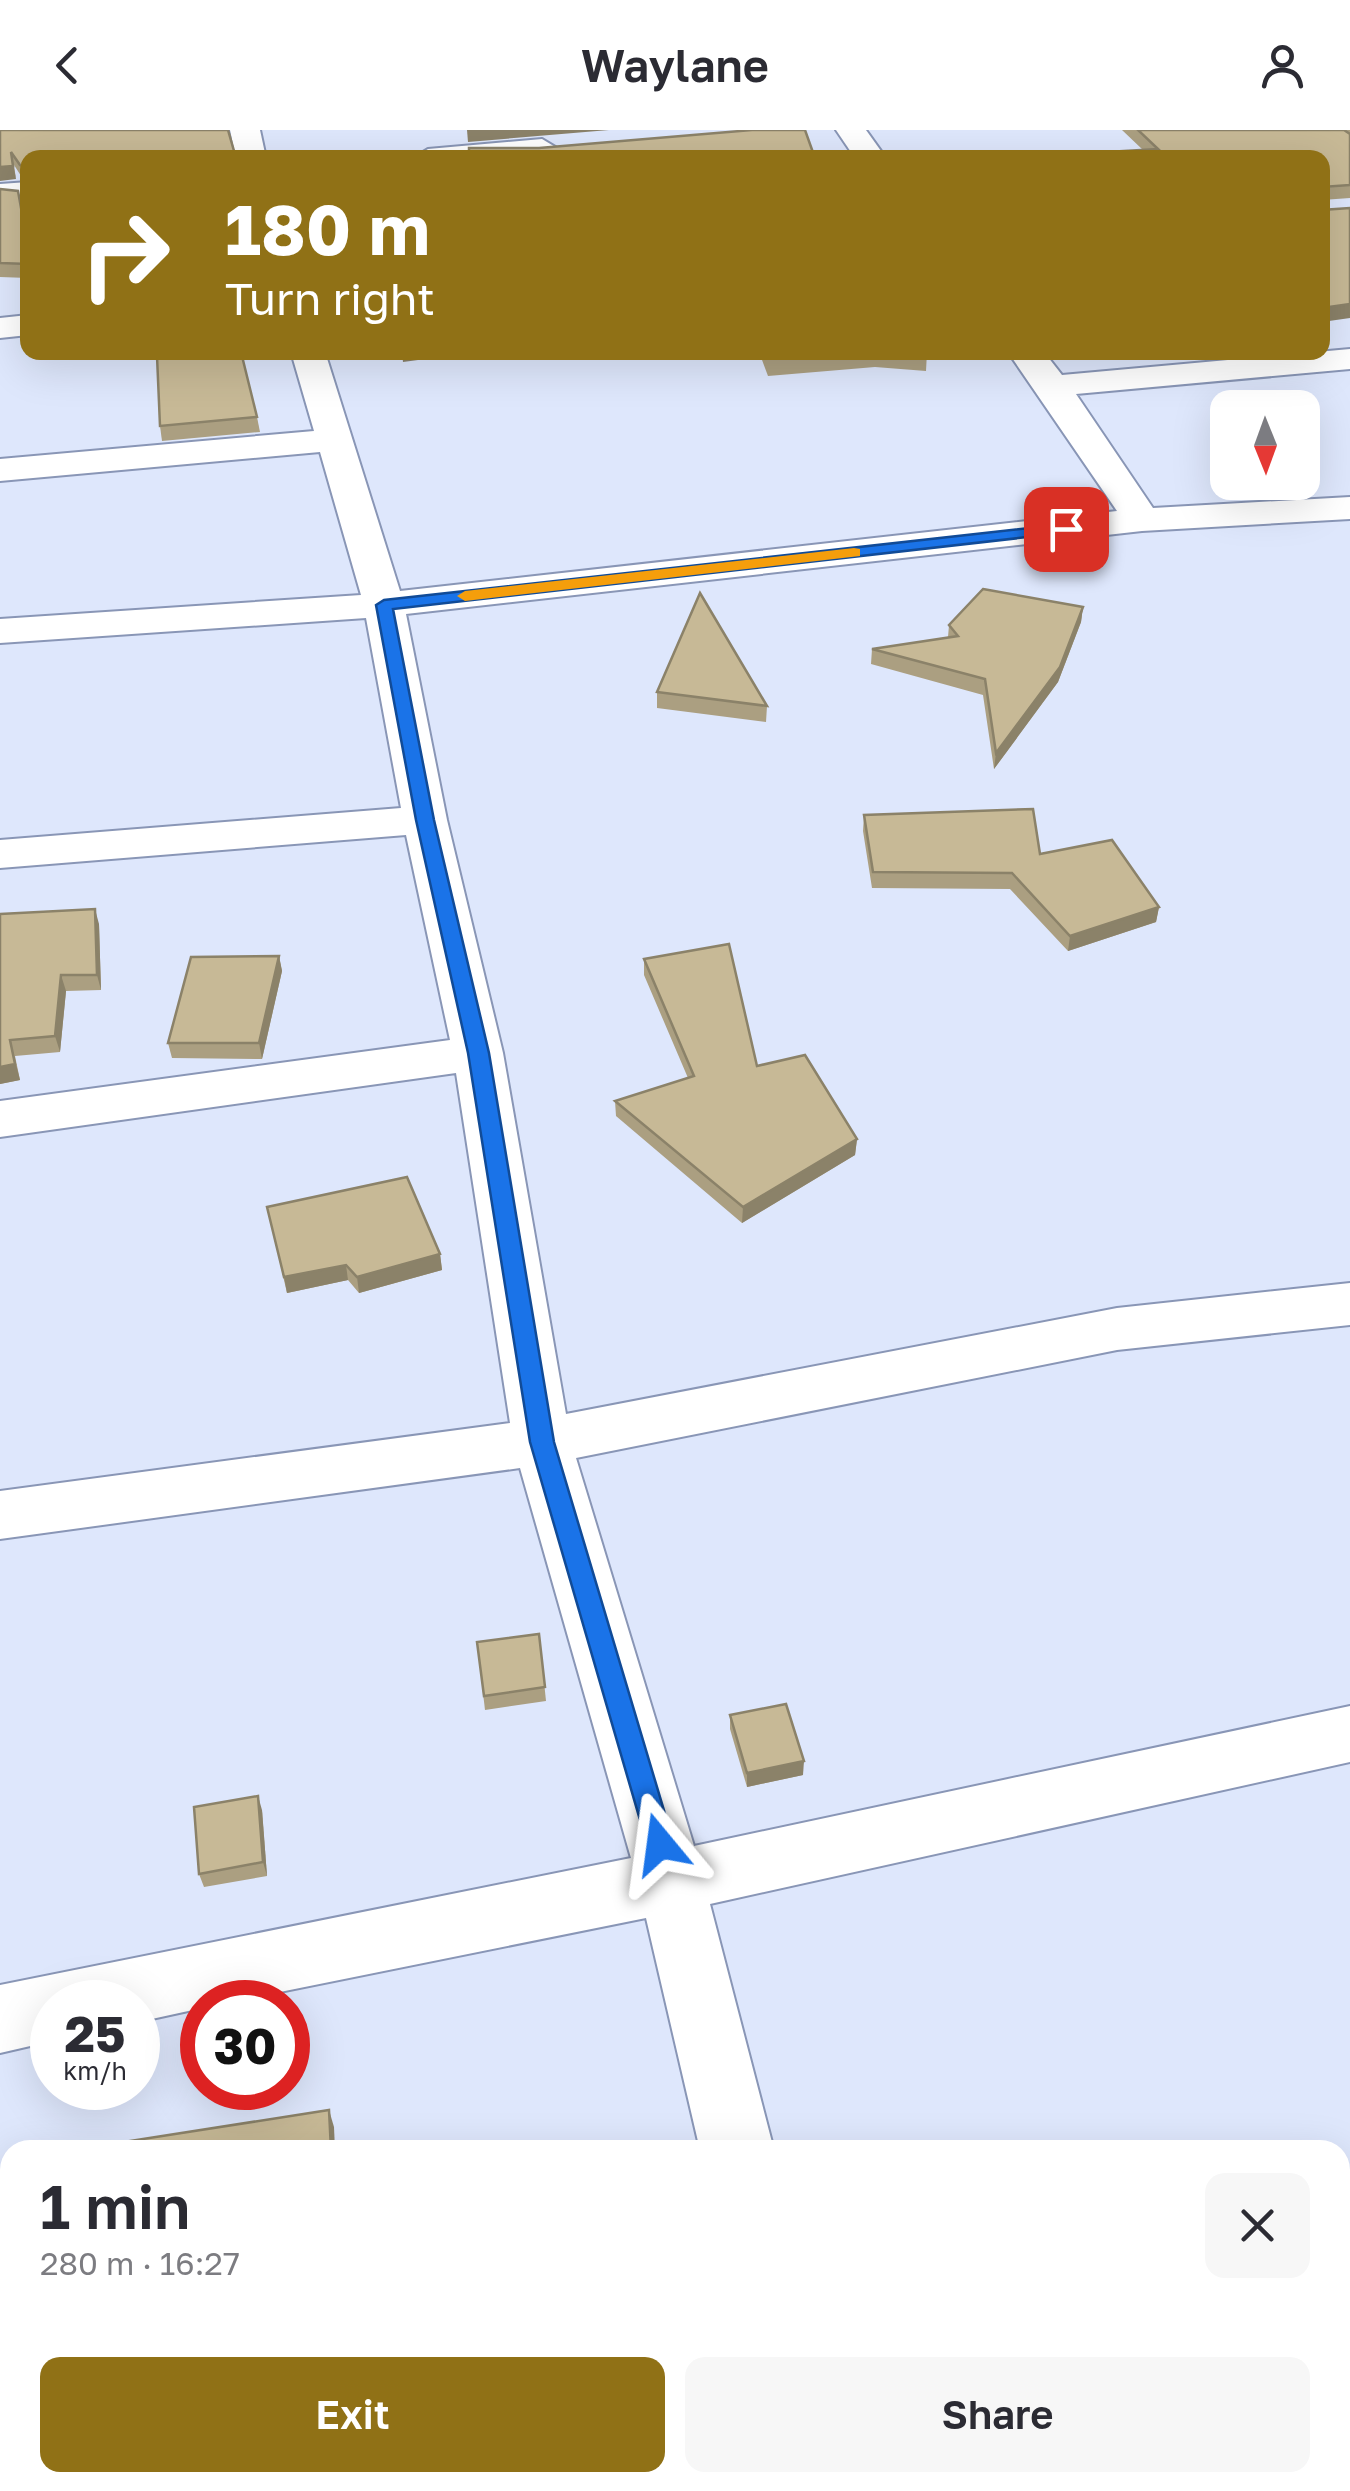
<!DOCTYPE html>
<meta charset="utf-8">
<style>
body{margin:0;font-family:"Golos Text",sans-serif;background:#f7f7f7;color:#2b2b33;height:100vh;display:flex;flex-direction:column;font-size:38px;white-space:nowrap}
*{box-sizing:border-box;margin:0}
p{font-size:32px;color:#7c7c81}
.icon{flex:none;width:55px;height:55px;fill:none;stroke:currentColor;stroke-width:2;stroke-linecap:round;stroke-linejoin:round}
.map{position:relative;flex:1;overflow:hidden}
.details{position:absolute;left:0px;top:2010px;width:1350px;height:352px;display:flex;flex-direction:column;background:#fff;border-radius:30px 30px 0 0;box-shadow:0 10px 40px #0002}
.details>*{flex:none}
.banner{position:absolute;left:20px;top:20px;width:1310px;height:210px;border-radius:20px;box-shadow:0 10px 40px #0002;background:#907116;color:#fff;overflow:hidden}
.needle{width:65px;rotate:179deg}
.fabs{position:absolute;left:1210px;top:260px;display:grid;gap:20px}
.fabs a{display:grid;place-items:center;width:110px;height:110px;border-radius:20px;background:#fff;box-shadow:0 10px 40px #0002;font-size:50px}
.speed{position:absolute;left:30px;top:1850px;display:flex;gap:20px;font-size:50px;font-weight:700;text-align:center}
.speed>*{display:grid;place-content:center;width:130px;height:130px;border-radius:50%;background:#fff;box-shadow:0 10px 40px #0002;line-height:1}
.speed small{font-size:25px;font-weight:400}
.speed .limit{border:15px solid #d22;background:#fff;color:#111}
.pin{position:absolute;display:grid;place-items:center;width:85px;height:85px;color:#fff;margin:-42px;border-radius:20px;box-shadow:0 5px 15px #0006}
.me{position:absolute;width:110px;margin:-55px;rotate:344deg;stroke-linejoin:round;filter:drop-shadow(0 0 8px #0008)}
.turn{display:flex;align-items:center;gap:35px;height:210px;padding:0 40px;font-size:45px}
.turn .icon{width:130px;height:130px;stroke-width:2.5}
.turn b{display:block;font-size:70px;line-height:85px}
.round{display:grid;place-items:center;flex:none;width:105px;height:105px;border-radius:20px;background:#f7f7f7}
.head{display:flex;align-items:center;justify-content:space-between;height:170px;padding:0 40px}
h1{font-size:60px;font-weight:600;line-height:75px}
.cta{display:flex;gap:20px;margin-top:auto;padding:20px 40px}
.cta a{flex:1;height:115px;border-radius:20px;background:#907116;color:#fff;font-size:40px;font-weight:600;line-height:115px;text-align:center}
.cta a+a{background:#f7f7f7;color:#2b2b33}
header{display:flex;justify-content:space-between;align-items:center;height:130px;padding:0 40px;background:#fff;font-size:45px;font-weight:600}
.map>svg:first-child{display:block}
.lines{fill:none;stroke-linecap:round;stroke-linejoin:round}
.minor-casing{stroke:#8996b6;stroke-width:4}
.minor{fill:#fff;fill-rule:evenodd}
.wall{fill:#ab9f81}
.shaded-wall{fill:#8b8269}
.building{fill:#c7b996;stroke:#8b8269;stroke-width:2.5}
.route{fill:#1a73e8;stroke:#114b97;stroke-width:2.5}
.slow{fill:#f59e0b}
</style>
<header><svg class="icon" aria-label="back" viewBox="0 0 24 24"><path d="M15 5l-7 7 7 7"/></svg>Waylane<svg class="icon" aria-label="person" viewBox="0 0 24 24"><circle cx="12" cy="8" r="4"/><path d="M4 21q1-7 8-7t8 7"/></svg></header>
<div class="map">
<svg width="1350" height="2361" viewBox="0 0 1350 2361">
<rect width="100%" height="100%" fill="#dee7fc"/>
<g class="lines">
<g class="minor-casing">
<g id="minor">
<path d="M230,0H260L266,28H236Z"/>
<path d="M836,0H866L886,28H855Z"/>
<path d="M542,9L557,18L553,24L413,28L428,19Z"/>
<path d="M28,52V70L0,72V54Z"/>
<path d="M28,185V205L0,208V188Z"/>
<path d="M1350,219V239L1076,264L1153,378L1350,367V389L1142,401L406,484L447,690L503,923L566,1284L1117,1178L1350,1153V1195L1117,1220L576,1328L694,1716L1350,1576V1632L710,1774L774,2020H700L646,1788L230,1872H202V1878L138,1892V1872H52V1911L0,1923V1855L631,1728L520,1338L0,1409V1361L510,1293L456,943L0,1007V971L450,910L406,705L0,738V710L401,678L366,488L0,513V489L361,465L320,322L0,351V329L314,301L291,222H325L400,461L1117,381L1008,222H1044L1062,245Z"/>
<path d="M1350,2258V2338L1340,2341V2261Z"/>
<path d="M779,2352H859L861,2361H781Z"/>
<path d="M1082,2352H1191L1187,2361H1079Z"/>
</g>
</g>
<use href="#minor" class="minor"/>
</g>
<g class="wall">
<path d="M0,0L28,28V49H23L14,35L16,49Z"/>
<path d="M1122,0H1350V68L1322,70V28H1071L1072,24L1143,20Z"/>
<path d="M0,59L28,114V148L0,147Z"/>
<path d="M759,222H927L926,241L875,237L768,246Z"/>
<path d="M257,287L260,302L162,311L160,296Z"/>
<path d="M1083,477L1081,492L1058,552L994,639L983,565L871,534L872,519L948,507L949,495Z"/>
<path d="M657,562L767,576L766,592L657,578Z"/>
<path d="M864,685L1040,724L1159,777L1156,792L1068,821L1010,759L872,758L863,701Z"/>
<path d="M0,784L99,794L101,860L66,861L60,922L15,926L20,950L0,954Z"/>
<path d="M279,826L282,841L262,929L172,928L168,913Z"/>
<path d="M644,829L757,936L857,1009L855,1025L742,1093L616,986L615,971L688,948L644,845Z"/>
<path d="M267,1077L440,1124L442,1140L359,1163L348,1150L287,1163Z"/>
<path d="M539,1504L546,1571L485,1580L477,1512Z"/>
<path d="M730,1585L803,1645L747,1657L730,1599Z"/>
<path d="M262,1680L267,1746L204,1757L199,1744Z"/>
<path d="M0,2201H10V2271L0,2272Z"/>
</g>
<g class="shaded-wall">
<path d="M467,0H609L468,12Z"/>
<path d="M11,22L16,49L0,51V37Z"/>
<path d="M1350,174V188L1322,192V178Z"/>
<path d="M402,222H478L403,232Z"/>
<path d="M1174,222H1191L1174,227Z"/>
<path d="M1083,477L1081,492L1058,552L994,639L996,623Z"/>
<path d="M1159,777L1156,792L1068,821L1070,806Z"/>
<path d="M95,779L99,794L101,860L97,845Z"/>
<path d="M279,826L282,841L262,929L259,913Z"/>
<path d="M61,845L66,861L60,922L55,906Z"/>
<path d="M10,910L20,950L0,954V937Z"/>
<path d="M857,1009L855,1025L742,1093L743,1077Z"/>
<path d="M440,1124L442,1140L359,1163L357,1147Z"/>
<path d="M346,1135L348,1150L287,1163L284,1147Z"/>
<path d="M804,1631L803,1645L747,1657V1643Z"/>
<path d="M258,1666L262,1680L267,1746L263,1732Z"/>
<path d="M329,1980L334,1997L335,2020H331Z"/>
</g>
<g class="building">
<path d="M0,0H228L236,28H28V36L20,35L11,22L13,36L0,37Z"/>
<path d="M752,0H805L815,28H469V18H539Z"/>
<path d="M1138,0H1344L1350,4V55L1322,57V28H1078L1072,24L1158,19Z"/>
<path d="M0,59L18,61L28,117V134L0,133Z"/>
<path d="M1350,78V174L1322,178V80Z"/>
<path d="M241,222L257,287L160,296L157,226Z"/>
<path d="M983,459L1083,477L1060,537L996,623L985,549L872,519L958,506L949,495Z"/>
<path d="M700,463L767,576L657,562Z"/>
<path d="M1033,679L1040,724L1112,710L1159,777L1070,806L1012,743L873,742L864,685Z"/>
<path d="M95,779L97,845H61L55,906L10,910L15,934L0,937V784Z"/>
<path d="M729,814L757,936L805,925L857,1009L743,1077L615,971L694,946L644,829Z"/>
<path d="M279,826L259,913H168L191,827Z"/>
<path d="M407,1047L440,1124L357,1147L346,1135L284,1147L267,1077Z"/>
<path d="M539,1504L545,1557L484,1566L477,1512Z"/>
<path d="M786,1574L804,1631L747,1643L730,1585Z"/>
<path d="M258,1666L263,1732L199,1744L194,1677Z"/>
<path d="M329,1980L331,2020H117V2013Z"/>
<rect x="0" y="2201" width="10" height="60"/>
<rect x="298" y="2352" width="85" height="9"/>
</g>
<path class="route" d="M1066,394L1072,395V402L393,479L434,690L489,923L554,1312L674,1714L670,1723L660,1727L651,1723L647,1714L530,1312L468,923L416,690L376,475L384,470Z"/>
<path class="slow" d="M854,418L860,419V426L465,471L457,466L465,461Z"/>
</svg>
<div class="fabs">
<a><svg class="needle" viewBox="-14 -14 28 28"><path d="M0-13l5 13h-10z" fill="#e53935"/><path d="M0 13l5-13h-10z" fill="#7c7c81"/></svg></a>
</div>
<div class="speed"><div>25<small>km/h</small></div><div class="limit">30</div></div>
<div class="pin" style="left:1066px;top:399px;background:#d93025"><svg class="icon" aria-label="arrive" viewBox="0 0 24 24"><path d="M6 21V4h12l-3 4 3 4H6"/></svg></div>
<svg class="me" style="left:660px;top:1714px" viewBox="-20 -20 40 40"><path d="M0-17L14 15 0 8-14 15z" fill="#1a73e8" stroke="#fff" stroke-width="4"/></svg>
<div class="banner">
<div class="turn"><svg class="icon" aria-label="right" viewBox="0 0 24 24"><path d="M7 20v-9h11M14 6l5 5-5 5"/></svg><div><b>180 m</b>Turn right</div></div>
</div>
<section class="details">
<div class="head"><div><h1>1 min</h1><p>280 m · 16:27</p></div><a class="round"><svg class="icon" aria-label="close" viewBox="0 0 24 24"><path d="M6 6l12 12M18 6L6 18"/></svg></a></div>
<div class="cta"><a>Exit</a><a>Share</a></div>
</section>
</div>
